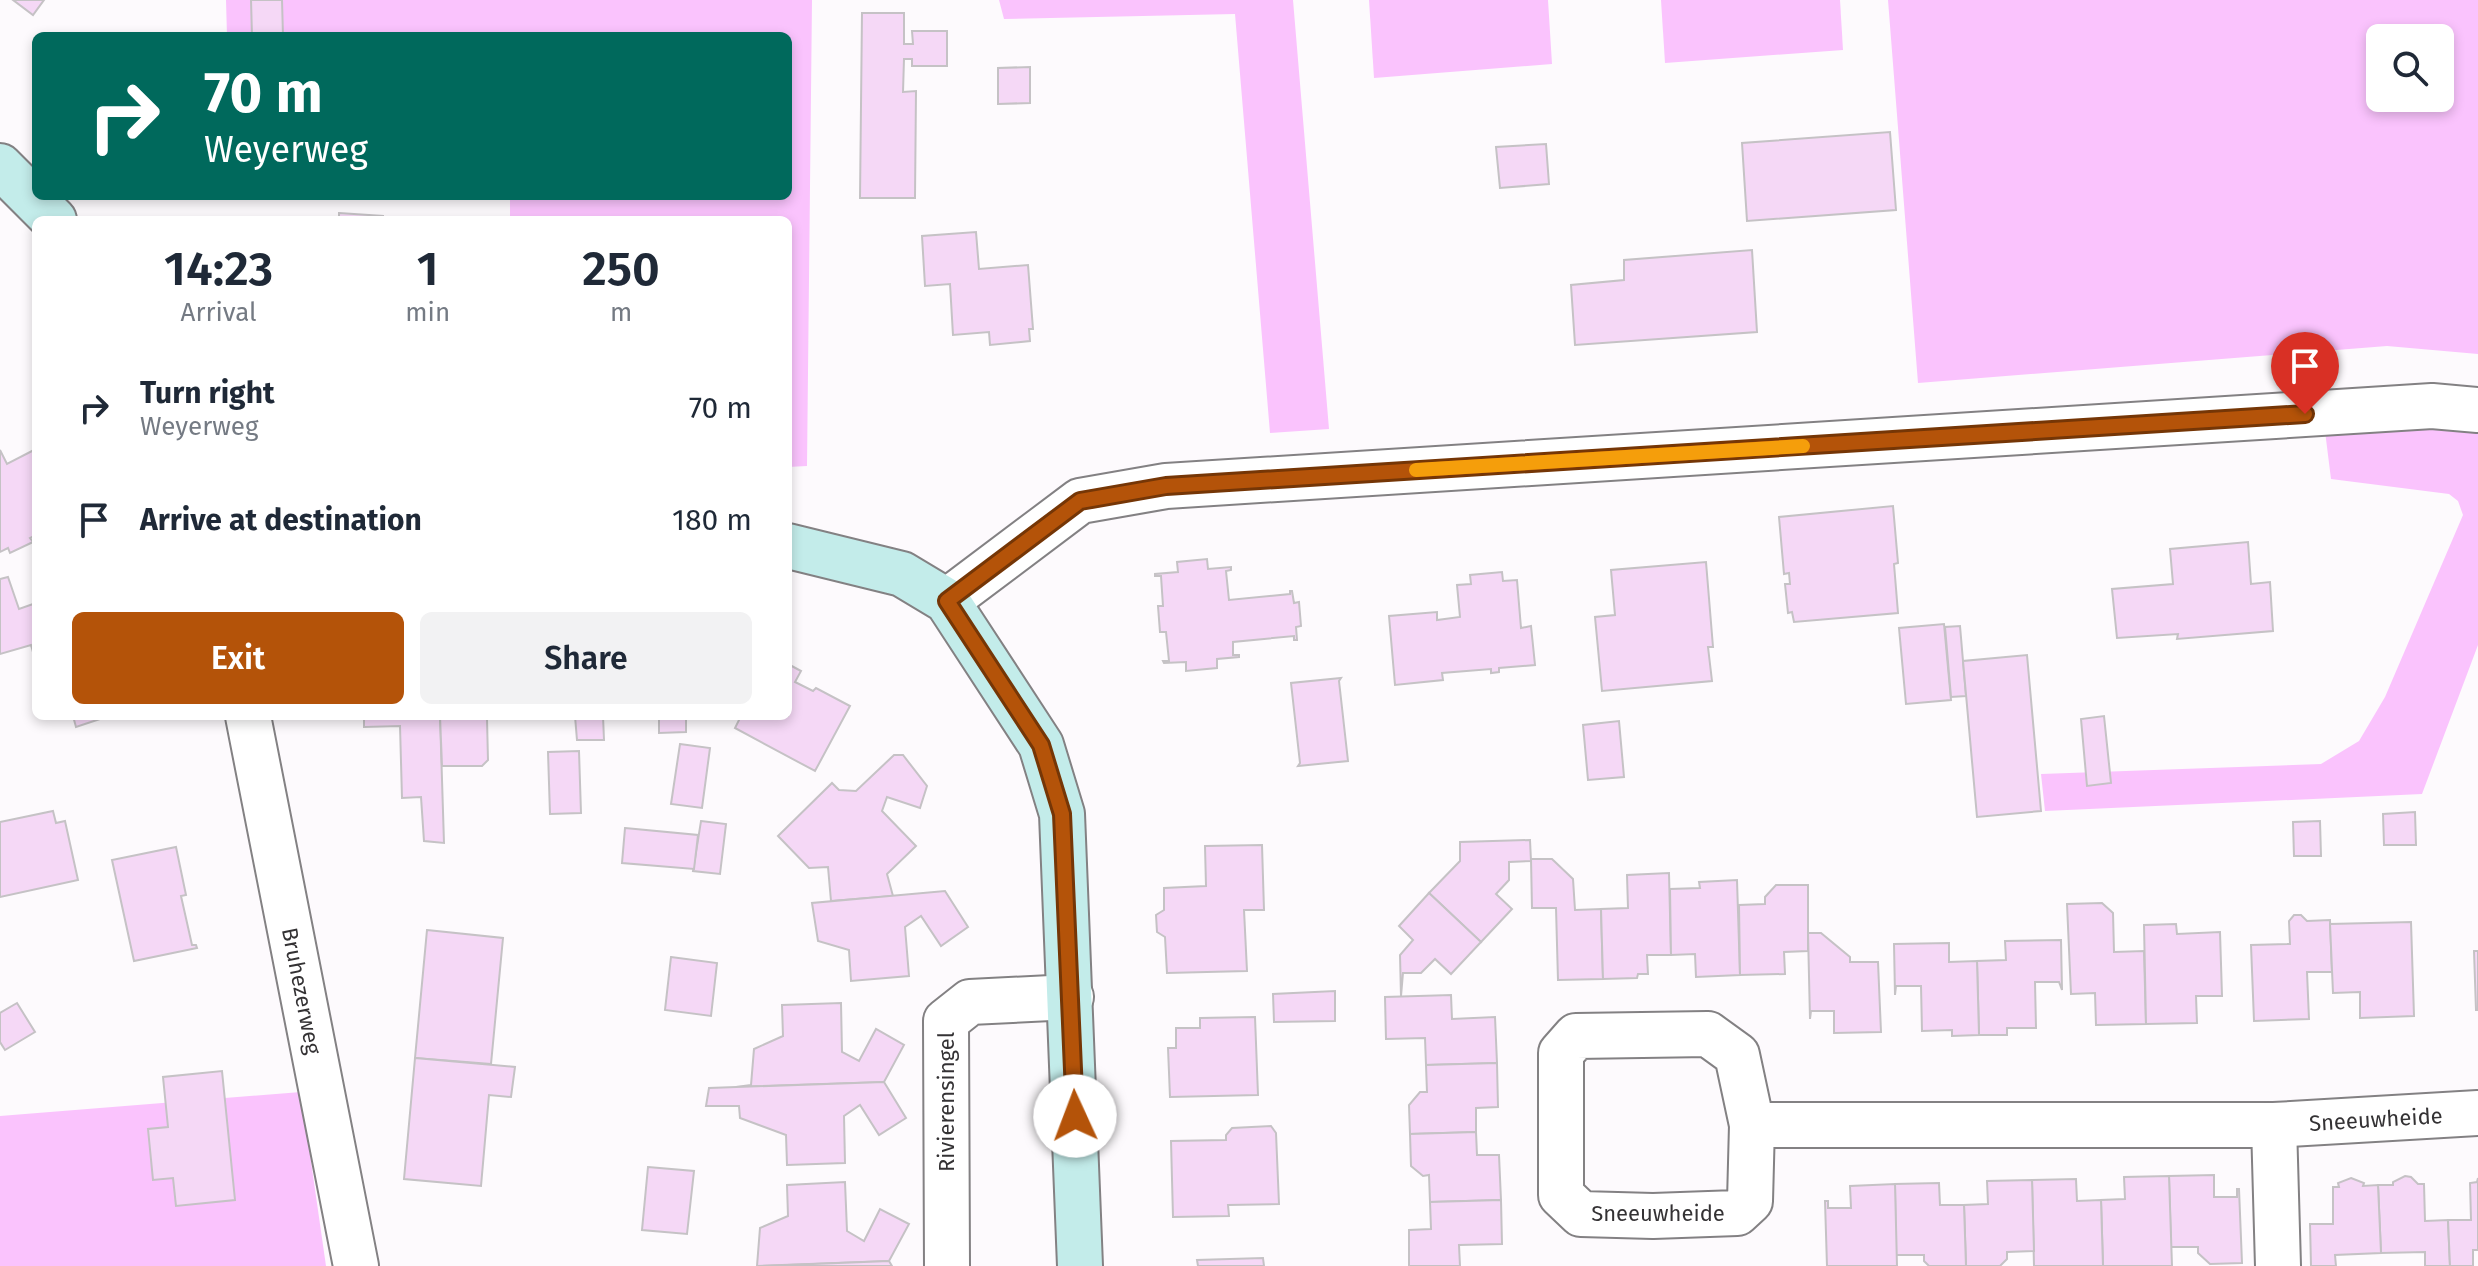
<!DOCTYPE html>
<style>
body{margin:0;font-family:"Fira Sans",sans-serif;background:#f2f2f3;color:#1f2937;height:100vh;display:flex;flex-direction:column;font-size:30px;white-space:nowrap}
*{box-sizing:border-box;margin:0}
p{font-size:26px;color:#747a83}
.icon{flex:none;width:44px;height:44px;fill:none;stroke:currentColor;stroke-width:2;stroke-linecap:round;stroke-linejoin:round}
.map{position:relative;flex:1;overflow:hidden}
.sheet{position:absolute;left:32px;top:216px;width:760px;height:504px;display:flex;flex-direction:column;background:#fff;border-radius:12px;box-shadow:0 4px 12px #0003}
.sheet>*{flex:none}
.banner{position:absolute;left:32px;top:32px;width:760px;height:168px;border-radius:12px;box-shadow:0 4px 12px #0003;background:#00695c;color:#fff;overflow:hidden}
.controls{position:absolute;left:2366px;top:24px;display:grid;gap:16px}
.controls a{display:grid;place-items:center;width:88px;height:88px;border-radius:12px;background:#fff;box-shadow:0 4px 12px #0003;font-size:40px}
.pin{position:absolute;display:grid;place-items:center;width:68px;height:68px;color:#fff;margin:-82px -34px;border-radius:50% 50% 50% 0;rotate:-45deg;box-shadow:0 0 8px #0007}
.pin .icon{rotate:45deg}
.me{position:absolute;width:88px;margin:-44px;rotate:358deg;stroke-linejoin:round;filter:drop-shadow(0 0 6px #0008)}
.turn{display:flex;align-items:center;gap:28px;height:168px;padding:0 40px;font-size:36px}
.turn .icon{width:104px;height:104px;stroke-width:2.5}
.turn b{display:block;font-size:56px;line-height:68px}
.eta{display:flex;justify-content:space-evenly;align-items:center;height:136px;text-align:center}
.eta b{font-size:48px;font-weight:600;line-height:56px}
.action{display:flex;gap:16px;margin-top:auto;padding:16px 40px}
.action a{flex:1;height:92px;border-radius:12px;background:#b45309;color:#fff;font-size:32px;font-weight:600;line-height:92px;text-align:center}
.action a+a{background:#f2f2f3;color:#1f2937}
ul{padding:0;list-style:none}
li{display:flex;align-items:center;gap:24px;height:112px;padding:0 40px}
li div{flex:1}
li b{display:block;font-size:30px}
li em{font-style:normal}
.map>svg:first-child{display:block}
.green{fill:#fac3fd;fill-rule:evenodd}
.building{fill:#f5d8f6;stroke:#c5c2c5;stroke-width:2}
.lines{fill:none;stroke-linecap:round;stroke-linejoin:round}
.street-casing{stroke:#838183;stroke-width:48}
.secondary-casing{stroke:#838183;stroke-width:48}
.street{stroke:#fff;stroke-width:44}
.secondary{stroke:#c3ecea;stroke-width:44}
.route-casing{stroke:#753606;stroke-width:20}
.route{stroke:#b45309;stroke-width:14}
.slow{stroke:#f59e0b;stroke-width:14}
.labels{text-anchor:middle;stroke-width:7;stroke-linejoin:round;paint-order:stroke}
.street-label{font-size:22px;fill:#343234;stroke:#fff}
</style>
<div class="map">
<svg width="2478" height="1266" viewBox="0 0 2478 1266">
<rect width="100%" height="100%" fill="#fdfafd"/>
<g class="green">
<path d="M226,0H812L807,466L788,467V220H510V196H788V36H227Z"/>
<path d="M999,0H1293L1329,429L1270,433L1235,14L1004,19Z"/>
<path d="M1369,0H1548L1552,64L1374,78Z"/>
<path d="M1661,0H1840L1843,50L1665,63Z"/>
<path d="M1888,0H2478V354L2387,346L1918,383ZM2380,38H2440V98H2380Z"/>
<path d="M2443,425L2478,430V645L2422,794L2045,811L2041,774L2321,764L2359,741L2385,697L2463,515L2458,501L2449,494L2331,479L2325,431Z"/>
<path d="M301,1092L326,1266H0V1116Z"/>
</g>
<g class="building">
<path d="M13,0H44L33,15Z"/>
<path d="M251,0H282L283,36H252Z"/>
<path d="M862,13H904V44H913L912,31H947V66H912V59H904L903,92L916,91L915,198H860Z"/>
<path d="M1030,67V103L998,104V68Z"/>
<path d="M1890,132L1896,210L1747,221L1742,143Z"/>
<path d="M1546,144L1549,184L1500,188L1496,147Z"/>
<path d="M339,213L383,216V220H339Z"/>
<path d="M976,232L979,269L1028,265L1033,329H1029L1030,341L990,345L989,332L953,335L950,284L925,286L922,236Z"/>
<path d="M1752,250L1757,332L1575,345L1571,285L1624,280V260Z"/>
<path d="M0,450L7,464L34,450L36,455V535L30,538L33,542L10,553L8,548L0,552Z"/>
<path d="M1893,506L1898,563L1894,564L1898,613L1794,622L1792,612L1788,613L1785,584H1790L1789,573L1784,574L1779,517Z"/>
<path d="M2248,542L2251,584L2270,582L2273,631L2177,639L2178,634L2117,638L2112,589L2173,584L2170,549Z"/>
<path d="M1207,559L1208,569L1231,567V570L1226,571L1229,600L1290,594V591H1292L1294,603L1299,602L1301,626L1296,627L1297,640H1294V636L1233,642V655H1239V657L1217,659V668L1186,671V662L1164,663L1163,661H1169L1166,632H1160L1158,606H1163L1161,576H1155V574L1178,572L1177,562Z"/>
<path d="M1706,562L1713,647H1708L1712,681L1602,691L1595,617L1615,615L1611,570Z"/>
<path d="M1502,572L1503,581L1517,580L1521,628L1531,626L1535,665L1499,668V672L1491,673V669L1442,673L1443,680L1395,685L1389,616L1437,612V620L1460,617L1457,585L1471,584L1470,575Z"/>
<path d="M8,577L19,609L36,603V663L31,645L0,654V579Z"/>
<path d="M1944,624L1951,700L1906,704L1899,628Z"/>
<path d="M1960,626L1966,696L1951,697L1945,627Z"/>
<path d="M2027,655L2041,811L1977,817L1963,661Z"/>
<path d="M788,664L801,671L795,682L813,691L816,688L850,706L815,771L735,728L741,716H788Z"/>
<path d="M1341,678L1339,681L1348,761L1298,766L1300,763L1291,683Z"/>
<path d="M73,716H109L76,727Z"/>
<path d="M364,716H440L444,843L424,841L421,797L402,798L400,726L364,727Z"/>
<path d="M440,716H526V718L487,719L488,760L482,766H442Z"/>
<path d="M575,716H603L604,740H577Z"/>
<path d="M659,716H686V732L659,733Z"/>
<path d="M2104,716L2111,783L2087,786L2081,719Z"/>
<path d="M1619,721L1624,777L1588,780L1583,725Z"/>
<path d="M680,744L710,748L702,808L671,804Z"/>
<path d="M579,751L581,813L550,814L548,752Z"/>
<path d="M894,755H903L927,786L920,808L887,797L882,811L916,846L887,874L893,896L831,901L828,867L809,868L778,836L832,783L839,790L856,791Z"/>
<path d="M53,811L56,823L65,821L78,880L0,897V822Z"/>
<path d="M2415,812L2416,845H2384L2383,814Z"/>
<path d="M701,821L726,824L720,874L693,871Z"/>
<path d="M2320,821L2321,856H2294L2293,822Z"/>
<path d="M625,828L698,835L694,869L622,863Z"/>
<path d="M1530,840L1531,861L1509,862V880L1496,894L1512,909L1481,942L1429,893L1460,861V842Z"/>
<path d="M1262,845L1264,910H1244L1247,971L1167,973L1165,937L1157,932L1156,915L1164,910V888L1206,886L1205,846Z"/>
<path d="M176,847L186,895L181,896L192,945H196L197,948L134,961L112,860Z"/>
<path d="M1531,859H1552L1573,879L1575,910L1601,909L1603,979L1558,980L1556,908H1532Z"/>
<path d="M1669,873L1671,955H1647L1648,974H1638L1637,978L1603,979L1601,909L1628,908L1627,875Z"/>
<path d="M1737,880L1740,975L1696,977L1695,954L1671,955L1670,889L1700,888L1699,882Z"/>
<path d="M1776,885H1808V951L1784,952L1785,974L1740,975L1739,905L1765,904V897Z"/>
<path d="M945,891L968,927L941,946L921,916L905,927L909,976L851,981L849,950L818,941L812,903Z"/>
<path d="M1429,893L1481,942L1451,974L1435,959L1421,973H1403L1401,996L1400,955L1413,940L1399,926Z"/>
<path d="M2102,903L2113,913L2114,952L2144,951L2146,1024L2096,1025L2095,993L2071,994L2067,904Z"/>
<path d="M2294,915H2301L2307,921L2330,920L2332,972H2307L2309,1019L2254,1021L2251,945L2290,944L2289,921Z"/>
<path d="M2411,922L2414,1016L2360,1018V992L2333,993L2330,924Z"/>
<path d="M2176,924L2177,934L2220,932L2222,996H2196L2197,1023L2146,1024L2144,925Z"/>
<path d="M427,930L503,938L491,1064L415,1058Z"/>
<path d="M1808,933H1821L1850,957V962H1878L1881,1032L1834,1033V1011H1811L1810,1019Z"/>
<path d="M2061,940L2062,990L2059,982H2035L2036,1028H2007V1035H1979L1977,961L2006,960L2005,941Z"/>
<path d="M1949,943V962L1977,961L1979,1035L1952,1036V1030L1922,1031L1921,986H1896L1895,995L1894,944Z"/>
<path d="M2474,951H2478V1010H2476Z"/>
<path d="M671,957L717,963L711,1016L665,1010Z"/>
<path d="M1335,991V1021L1274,1022L1273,994Z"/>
<path d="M1451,995L1452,1019L1495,1017L1497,1063L1426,1065L1425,1038L1386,1039L1385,997Z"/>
<path d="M17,1003L35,1032L5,1050L0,1042V1013Z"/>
<path d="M841,1003L842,1052L859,1061L876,1029L904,1045L884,1082L736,1087L751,1085L754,1049L783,1036L782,1005Z"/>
<path d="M1255,1017L1258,1095L1170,1097L1168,1048H1176V1028H1200V1018Z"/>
<path d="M415,1058L515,1067L511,1097L489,1095L481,1186L404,1179Z"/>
<path d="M1497,1063L1498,1107L1476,1108V1132L1410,1134L1409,1105L1420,1092H1427L1426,1065Z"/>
<path d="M222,1071L235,1200L176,1206L173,1178L153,1180L148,1129L168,1127L163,1077Z"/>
<path d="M884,1082L906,1118L879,1135L860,1105L844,1116L845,1163L787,1165L786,1135L740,1118L739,1106H706L709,1088Z"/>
<path d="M1271,1126L1276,1133L1279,1204L1228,1205L1229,1216L1173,1217L1171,1141L1226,1140V1135L1232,1128Z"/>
<path d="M1476,1132L1477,1155H1499L1501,1200L1430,1202L1429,1175L1423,1176L1411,1166L1410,1134Z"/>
<path d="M648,1167L694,1171L687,1234L642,1230Z"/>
<path d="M2214,1175V1197H2237V1189H2239L2242,1263L2210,1264L2198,1253V1247H2171L2169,1176Z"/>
<path d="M2169,1176L2172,1266H2103L2101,1200L2125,1199L2124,1177Z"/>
<path d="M2405,1176L2411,1177L2418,1184H2424L2425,1221L2448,1220L2450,1266H2425V1252L2381,1253L2378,1185H2393V1182Z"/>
<path d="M2351,1178L2364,1183L2363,1186L2378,1185L2381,1253L2335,1255L2336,1266H2311L2310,1224H2333V1187H2339L2338,1183Z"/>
<path d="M2478,1178V1250H2473V1266H2450L2448,1220H2471L2470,1183L2477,1182Z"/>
<path d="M2076,1179L2077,1201L2101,1200L2103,1266H2034L2032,1180Z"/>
<path d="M2032,1180L2034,1251L2007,1252V1259L2000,1266H1966L1964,1205L1988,1204L1987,1181Z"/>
<path d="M845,1182L847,1231L864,1241L880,1209L909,1224L889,1261L757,1266L760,1228L788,1216L787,1185Z"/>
<path d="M1939,1183L1940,1205H1964L1966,1266H1929L1924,1261V1255H1896L1895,1184Z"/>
<path d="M1895,1184L1897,1266H1827L1825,1201H1828V1208H1851L1850,1186Z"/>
<path d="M1501,1200L1502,1244L1459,1245L1460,1266H1409V1230L1431,1229L1430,1202Z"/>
<path d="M1263,1258L1264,1266H1198L1197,1260Z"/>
<path d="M889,1261L892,1266H762Z"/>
</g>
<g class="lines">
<g class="street-casing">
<g id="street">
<path d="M947,601L1080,501L1166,486L2432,406L2478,410"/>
<path id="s1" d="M248,716L356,1266"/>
<path d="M1708,1034L1737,1055L1752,1125L1750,1201L1737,1213L1653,1216L1581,1214L1561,1195V1053L1576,1036Z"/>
<path id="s2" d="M1752,1125H2274L2478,1113"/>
<path d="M2274,1125L2278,1266"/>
<path d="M947,1266L946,1021L970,1002L1071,997"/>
</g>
</g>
<g class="secondary-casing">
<g id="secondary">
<path d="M0,166L54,220"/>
<path d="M788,546L902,574L947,601L1041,745L1062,814L1080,1266"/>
</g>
</g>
<use href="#street" class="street"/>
<use href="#secondary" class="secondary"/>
</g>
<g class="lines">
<g class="route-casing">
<path id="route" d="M1075,1116L1062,814L1041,745L947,601L1080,501L1166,486L2305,414"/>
</g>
<use href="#route" class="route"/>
<path class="slow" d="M1416,470L1803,446"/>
</g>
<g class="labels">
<g class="street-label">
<text dy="8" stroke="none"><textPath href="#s1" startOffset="280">Bruhezerweg</textPath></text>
<text transform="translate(946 1102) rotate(-90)" y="8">Rivierensingel</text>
<text dy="8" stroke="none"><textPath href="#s2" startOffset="624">Sneeuwheide</textPath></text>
<text x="1658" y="1221">Sneeuwheide</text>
</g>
</g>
</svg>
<div class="controls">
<a><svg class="icon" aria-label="search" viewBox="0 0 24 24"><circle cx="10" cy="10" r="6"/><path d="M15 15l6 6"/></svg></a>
</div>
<div class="pin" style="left:2305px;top:414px;background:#d93025"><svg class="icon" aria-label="arrive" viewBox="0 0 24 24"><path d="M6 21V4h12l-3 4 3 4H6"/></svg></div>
<svg class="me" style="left:1075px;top:1116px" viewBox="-20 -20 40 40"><circle r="19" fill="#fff"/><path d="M0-13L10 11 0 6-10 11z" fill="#b45309"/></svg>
<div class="banner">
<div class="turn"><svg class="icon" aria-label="right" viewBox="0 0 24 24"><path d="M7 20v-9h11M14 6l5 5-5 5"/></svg><div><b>70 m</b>Weyerweg</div></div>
</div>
<section class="sheet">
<div class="eta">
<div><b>14:23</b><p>Arrival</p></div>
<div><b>1</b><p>min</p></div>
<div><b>250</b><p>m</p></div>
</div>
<ul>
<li><svg class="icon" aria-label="right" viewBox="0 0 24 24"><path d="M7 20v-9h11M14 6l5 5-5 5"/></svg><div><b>Turn right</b><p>Weyerweg</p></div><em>70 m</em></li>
<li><svg class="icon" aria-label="arrive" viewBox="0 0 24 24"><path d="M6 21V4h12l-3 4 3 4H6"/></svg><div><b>Arrive at destination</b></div><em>180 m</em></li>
</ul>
<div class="action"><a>Exit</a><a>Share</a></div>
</section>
</div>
